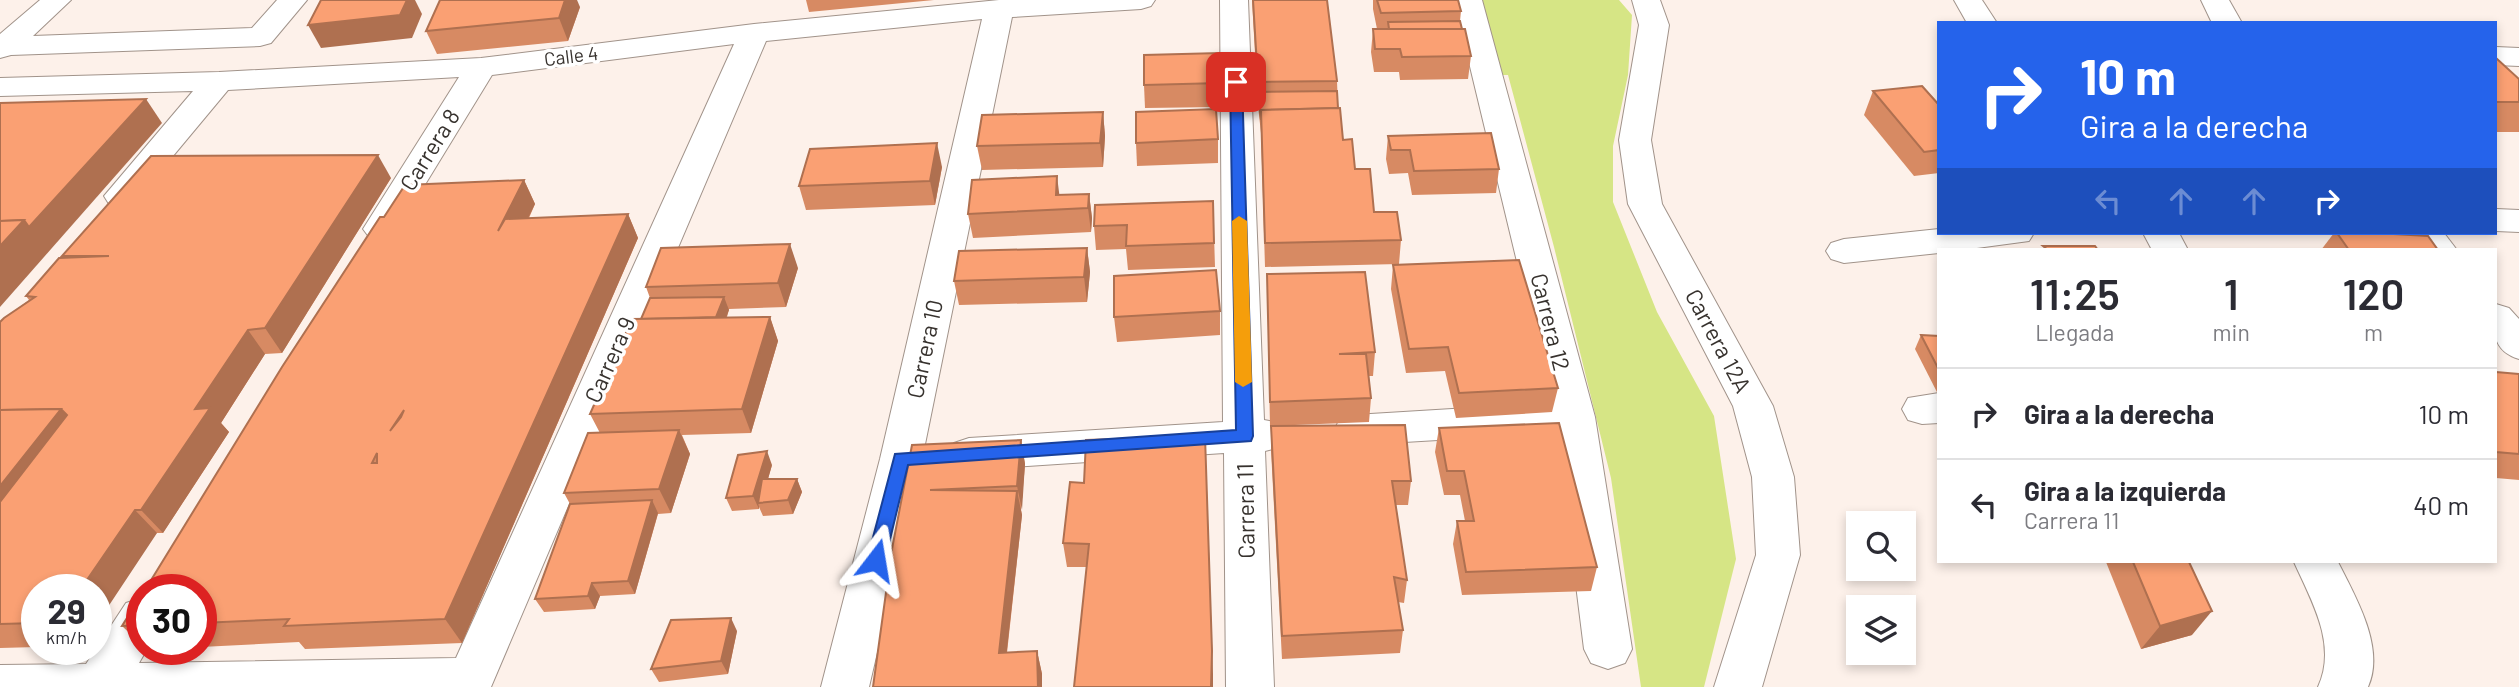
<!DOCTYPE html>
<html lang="es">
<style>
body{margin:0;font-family:Barlow,sans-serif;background:#f7f7f7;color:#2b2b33;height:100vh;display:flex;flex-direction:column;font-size:26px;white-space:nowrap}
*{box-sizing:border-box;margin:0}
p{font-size:23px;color:#7c7c81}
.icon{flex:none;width:38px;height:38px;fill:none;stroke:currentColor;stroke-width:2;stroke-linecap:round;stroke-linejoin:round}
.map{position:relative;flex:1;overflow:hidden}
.drawer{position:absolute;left:1937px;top:248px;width:560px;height:315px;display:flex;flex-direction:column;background:#fff;border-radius:0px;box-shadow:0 4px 10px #0003}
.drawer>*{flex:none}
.hud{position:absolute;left:1937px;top:21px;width:560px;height:214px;border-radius:0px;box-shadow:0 4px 10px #0003;background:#2563eb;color:#fff;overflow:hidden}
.fabs{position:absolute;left:1846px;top:511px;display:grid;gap:14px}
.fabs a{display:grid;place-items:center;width:70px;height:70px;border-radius:0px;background:#fff;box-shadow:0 4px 10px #0003;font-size:35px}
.speed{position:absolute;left:21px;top:574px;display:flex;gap:14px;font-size:35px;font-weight:700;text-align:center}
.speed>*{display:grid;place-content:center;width:91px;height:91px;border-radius:50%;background:#fff;box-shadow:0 4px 10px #0003;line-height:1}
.speed small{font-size:18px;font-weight:400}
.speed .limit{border:10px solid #d22;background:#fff;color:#111}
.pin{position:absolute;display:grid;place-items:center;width:60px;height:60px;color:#fff;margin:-30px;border-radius:14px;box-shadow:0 4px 10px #0006}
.me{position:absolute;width:77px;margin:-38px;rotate:14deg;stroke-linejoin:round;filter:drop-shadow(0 0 5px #0008)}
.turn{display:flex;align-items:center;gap:24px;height:147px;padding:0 28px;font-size:32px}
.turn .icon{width:91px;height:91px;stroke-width:2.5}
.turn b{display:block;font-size:49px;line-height:60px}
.lanes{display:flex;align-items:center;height:66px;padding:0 28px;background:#0003;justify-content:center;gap:35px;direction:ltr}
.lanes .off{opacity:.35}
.eta{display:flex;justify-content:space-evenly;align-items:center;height:119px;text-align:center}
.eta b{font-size:42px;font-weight:600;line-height:49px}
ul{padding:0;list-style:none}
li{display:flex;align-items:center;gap:21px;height:91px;padding:0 28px;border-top:2px solid #e1e1e2}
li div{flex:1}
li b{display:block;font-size:26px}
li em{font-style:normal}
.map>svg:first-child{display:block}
.green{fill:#d6e585}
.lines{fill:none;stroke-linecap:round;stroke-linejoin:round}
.minor-casing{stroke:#a1938a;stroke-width:2}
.tertiary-casing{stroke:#a1938a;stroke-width:2}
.minor{fill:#fff;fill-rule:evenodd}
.tertiary{fill:#fff;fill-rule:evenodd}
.wall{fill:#d78a63}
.shaded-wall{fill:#af7050}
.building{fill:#faa073;stroke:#af7050;stroke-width:2;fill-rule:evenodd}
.route{fill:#2563eb;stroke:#184099;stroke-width:2}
.slow{fill:#f59e0b}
.labels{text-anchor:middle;stroke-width:7;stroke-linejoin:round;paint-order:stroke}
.far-street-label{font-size:19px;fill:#37322e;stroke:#fff}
.street-label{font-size:23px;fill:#37322e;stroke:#fff}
</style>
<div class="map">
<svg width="2519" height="687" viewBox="0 0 2519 687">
<rect width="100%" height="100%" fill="#fdf1ea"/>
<path class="green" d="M1474,0H1619L1632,15L1628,75L1613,146V202L1657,312L1714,416L1736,559L1704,687H1641L1611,478L1554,247L1508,75H1492Z"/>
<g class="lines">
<g class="minor-casing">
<g id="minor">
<path d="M40,0H71L33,36L252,28L277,0H307L271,43L260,46L11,55L0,58V34Z"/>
<path d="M999,0H1155L1151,6L1141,9L1012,17L922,459L869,687H821L880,459L982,19L766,41L491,687H0V665L86,664L126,603L142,598V649H147L139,663L456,658L734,44L492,75L393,237L381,240L369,237L363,229L459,77L228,90L133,204L121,207L109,204L104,196L193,91L0,96V78L219,72L481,58L754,24Z"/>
<path d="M1220,0H1248L1264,420L1284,424L1290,435L1284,446L1265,451L1274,687H1226L1224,453L969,470L954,465L948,454L954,443L969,438L1223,422Z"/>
<path d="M1454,0H1482L1595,417L1632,649L1625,663L1608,669L1591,663L1584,649L1557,433L1354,445L1340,441L1334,430L1340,419L1354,415L1551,403Z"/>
<path d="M1954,0H1982L1997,23H1967Z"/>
<path d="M2201,0H2229L2242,23H2212Z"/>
<path d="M2496,47L2519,48V66L2496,65Z"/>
<path d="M2496,209L2519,210V232L2496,231Z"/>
<path d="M1939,229V233H2034L2029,241L1962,250H1939V253L1844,263L1831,259L1826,251L1831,243L1844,239Z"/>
<path d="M2143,233H2179L2188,250H2152Z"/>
<path d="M2406,233H2444L2457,250H2419Z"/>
<path d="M2496,304L2509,308L2519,319V359C2490,350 2494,329 2496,304Z"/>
<path d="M1939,393V423L1922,424L1908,420L1902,409L1908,398Z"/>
<path d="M2294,562H2338C2355,596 2386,648 2368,687H2318C2338,645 2311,600 2294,562Z"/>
</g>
</g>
<g class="tertiary-casing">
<path id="tertiary" d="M1632,0H1660L1669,25L1651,140L1662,204L1773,406L1794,477L1800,555L1762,687H1714L1756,555L1752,477L1733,406L1628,204L1619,140L1639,25Z"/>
</g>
<use href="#minor" class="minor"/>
<use href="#tertiary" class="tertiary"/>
</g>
<g class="wall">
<path d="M806,0H934L809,12Z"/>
<path d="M1252,0H1327L1337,81L1338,108L1343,140L1355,169L1374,212L1401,240L1399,264L1265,267L1261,133L1258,106Z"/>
<path d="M1373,0H1458L1461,11L1460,21L1471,56L1468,79L1400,80L1399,72H1374L1371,52L1373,29H1377L1373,9Z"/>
<path d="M580,7L568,41L437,54L426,31Z"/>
<path d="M1220,53L1221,107L1145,108L1144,85Z"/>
<path d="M2496,58L2519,79V132H2496Z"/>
<path d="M1873,91L1939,105V173L1914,176L1864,115Z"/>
<path d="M1103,112L1105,136L1103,167L982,170L977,146Z"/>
<path d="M1388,136L1499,169L1496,193L1412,195L1408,173L1389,174L1386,159Z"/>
<path d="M1218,139V163L1137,166L1136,143Z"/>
<path d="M942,167L935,205L806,210L799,186Z"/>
<path d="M391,178L282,353L265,354L221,423L229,432L163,533H157L37,590V647L0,648V322L29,300L26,296L64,258L62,256Z"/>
<path d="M524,180L535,204L529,218L628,214L638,238L462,643L305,649L299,642L201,647V590L384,217Z"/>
<path d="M1089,194L1092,218L1091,232L973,238L968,214L1060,195Z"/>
<path d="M1213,201L1215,267L1128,270L1126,249L1096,250L1094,226Z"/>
<path d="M2334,233H2376L2438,250H2321Z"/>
<path d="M1087,248L1090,272L1087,302L959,305L954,281Z"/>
<path d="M1393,265L1558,388L1552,412L1456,418L1445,371L1406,373L1391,289Z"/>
<path d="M798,268L786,307L729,309L727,317H770L778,341L751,433L682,435L690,454L671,513L658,514L635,594L600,596L595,609L544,612L535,599L570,504L564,493L600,433L590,414L641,319L650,298L646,287Z"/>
<path d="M1267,274L1375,352L1373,376H1369L1371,398L1369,422L1270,426Z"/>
<path d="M1220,311V335L1117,342L1114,317Z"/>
<path d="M1921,335L1939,336V396L1915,349Z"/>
<path d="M2496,372L2519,374V480L2496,478Z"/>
<path d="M1271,426L1411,481L1408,505H1396L1407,580L1404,603L1398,602L1403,630L1400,653L1282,659L1271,450Z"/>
<path d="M1439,428L1597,567L1591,591L1462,595L1453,544L1457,521H1465L1460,495H1444L1435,452Z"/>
<path d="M1021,440L1025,464L1021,510L1022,515L1007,653L1037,651L1042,674V687L892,549L912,445Z"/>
<path d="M772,465L768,479H797L802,492L793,514L763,516L759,507V509L732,511L726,498Z"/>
<path d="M1070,482L1213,674V687H1074L1087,567H1067L1063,543Z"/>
<path d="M2106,562H2189L2192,635L2141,649Z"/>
<path d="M142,594V645L122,626Z"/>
<path d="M737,631L728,674L659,682L651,669Z"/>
</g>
<g class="shaded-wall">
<path d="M387,0H415L422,14L412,38L321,48L308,25Z"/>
<path d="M565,0H577L580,7L568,41L559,18Z"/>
<path d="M146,99L162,123L0,307V246L24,220Z"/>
<path d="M1103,112L1105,136L1103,167L1100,143Z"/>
<path d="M937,143L942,167L935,205L930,181Z"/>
<path d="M378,155L391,178L282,353L265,328Z"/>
<path d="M1057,176L1060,200L1056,195Z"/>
<path d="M524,180L535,204L510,255L498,231Z"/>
<path d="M1089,194L1092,218L1091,232L1088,208Z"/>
<path d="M628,214L638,238L462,643L445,619Z"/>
<path d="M790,244L798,268L786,307L778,283Z"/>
<path d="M1087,248L1090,272L1087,302L1084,277Z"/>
<path d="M724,297L729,310L717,342L712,329Z"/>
<path d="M770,317L778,341L751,433L742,409Z"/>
<path d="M248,330L265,354L221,423L229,432L163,533L141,510L195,409Z"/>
<path d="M61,409L89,439L0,559V486Z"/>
<path d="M679,430L690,454L671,513L659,489Z"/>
<path d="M1021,440L1025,464L1022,510L1017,486Z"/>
<path d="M767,451L772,465L761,503H758L759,507V509L753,496Z"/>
<path d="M1206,460L1213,674V687H1211Z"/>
<path d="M797,479L802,492L793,514L788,500Z"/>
<path d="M1017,491L1022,515L1004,676L999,653Z"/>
<path d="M652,500L658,513L635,594L628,581Z"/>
<path d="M135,510L157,533L96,625V590H80Z"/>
<path d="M592,583L600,596L595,609L588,596Z"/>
<path d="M2212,611L2192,635L2141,649L2160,626Z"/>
<path d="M731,618L737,631L728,674L721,661Z"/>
<path d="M1037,651L1042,674V687H1038Z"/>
</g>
<g class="building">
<path d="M321,0H407L400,15L308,25Z"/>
<path d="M440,0H565L559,18L426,31Z"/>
<path d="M1253,0H1327L1337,81L1258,82Z"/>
<path d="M1377,0H1458L1461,11L1381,13Z"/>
<path d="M1460,21L1462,29H1389L1388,22Z"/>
<path d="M1373,29H1465L1471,56L1402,57L1400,49H1375Z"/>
<path d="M1220,53L1221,83L1144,85V55Z"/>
<path d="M2496,58L2519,79V102H2496Z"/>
<path d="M1922,86L1939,105V150L1924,152L1873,91Z"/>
<path d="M1337,91L1338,108L1261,110V120L1258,92Z"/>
<path d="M146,99L29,227L24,220L0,221V103Z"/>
<path d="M1340,108L1343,140L1352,139L1355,169H1370L1374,212H1397L1401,240L1265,243L1261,110Z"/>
<path d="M1216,109L1218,139L1136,143V112Z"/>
<path d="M1103,112L1100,143L977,146L982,115Z"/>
<path d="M1491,133L1499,169L1414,171L1410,150H1391L1388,136Z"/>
<path d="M937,143L930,181L799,186L810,149Z"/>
<path d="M378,155L265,328L248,330L195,409L210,408L141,510H135L80,590H37V623L0,624V502L67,415L61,409L0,410V322L4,318L35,297L26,296L59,258L109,256H62L151,156Z"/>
<path d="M1057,176L1056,195L1089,194L1088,208L968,214L972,180Z"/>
<path d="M524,180L498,231L505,219L628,214L445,619L284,626L289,619L201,623V590H145L282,367L380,217H384L405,185ZM404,410L401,417L390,431ZM377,453V463H372Z"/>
<path d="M1213,201L1214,243L1126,246L1127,225L1094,226L1095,205Z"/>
<path d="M24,220L0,246V221Z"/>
<path d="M2337,233H2376L2428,236L2438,250H2349Z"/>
<path d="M790,244L778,283L646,287L661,248Z"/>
<path d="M2043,246H2095L2098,250H2048Z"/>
<path d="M1087,248L1084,277L954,281L959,251Z"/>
<path d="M1519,260L1558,388L1459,393L1448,347L1409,349L1393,265Z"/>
<path d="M1216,270L1220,311L1114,317V276Z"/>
<path d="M1365,272L1375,352L1339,354H1366L1371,398L1270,402L1267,274Z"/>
<path d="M724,297L716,317L641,319L650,298Z"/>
<path d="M770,317L742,409L590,414L632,319Z"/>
<path d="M1921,335L1939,336V370Z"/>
<path d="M2496,372L2519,374V454L2496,452Z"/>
<path d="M61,409L0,486V410Z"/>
<path d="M1559,423L1597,567L1466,572L1457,521H1474L1464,471H1447L1439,428Z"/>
<path d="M1405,425L1411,481H1392L1407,580L1394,577L1403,630L1282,636L1271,426Z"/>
<path d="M679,430L659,489L564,493L588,433Z"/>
<path d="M1205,436L1212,651L1211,687H1074L1089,544L1063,543L1070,482L1084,483L1086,440Z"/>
<path d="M1021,440L1017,486L930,490L1017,491L999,653L1037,651L1038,687H873L892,549L912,445Z"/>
<path d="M767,451L753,496L726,498L738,455Z"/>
<path d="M762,479H797L788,500L758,503Z"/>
<path d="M652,500L628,581L592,583L588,596L535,599L570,504Z"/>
<path d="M2133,562H2189L2212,611L2160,626Z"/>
<path d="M142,594V625L122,626Z"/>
<path d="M731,618L721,661L651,669L671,620Z"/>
</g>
<path class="route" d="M1236,78L1242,82L1253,436L1251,441L908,465L885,560L883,566L876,568L870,566L867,560L895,454L1236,430L1230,82Z"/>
<path class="slow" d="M1239,216L1247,221L1252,382L1243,387L1235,382L1232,221Z"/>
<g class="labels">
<g class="far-street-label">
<text transform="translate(571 56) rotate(-7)" y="7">Calle 4</text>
</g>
<g class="street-label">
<text transform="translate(430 150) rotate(-58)" y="8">Carrera 8</text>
<text transform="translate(1550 322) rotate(76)" y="8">Carrera 12</text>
<text transform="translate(1718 341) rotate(62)" y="8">Carrera 12A</text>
<text transform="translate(925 349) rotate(-78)" y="8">Carrera 10</text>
<text transform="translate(610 360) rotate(-66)" y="8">Carrera 9</text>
<text transform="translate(1246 511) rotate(-91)" y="8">Carrera 11</text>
</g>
</g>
</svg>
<div class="fabs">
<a><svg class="icon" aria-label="search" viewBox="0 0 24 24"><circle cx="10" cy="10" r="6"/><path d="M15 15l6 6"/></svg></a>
<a><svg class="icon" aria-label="layers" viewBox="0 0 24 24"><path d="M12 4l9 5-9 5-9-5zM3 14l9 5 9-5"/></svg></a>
</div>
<div class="speed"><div>29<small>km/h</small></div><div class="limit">30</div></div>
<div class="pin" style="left:1236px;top:82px;background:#d93025"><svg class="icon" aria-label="arrive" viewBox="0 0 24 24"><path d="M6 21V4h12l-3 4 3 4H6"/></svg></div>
<svg class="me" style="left:876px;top:560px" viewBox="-20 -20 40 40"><path d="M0-17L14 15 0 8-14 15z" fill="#2563eb" stroke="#fff" stroke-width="4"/></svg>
<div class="hud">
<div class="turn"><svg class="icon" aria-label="right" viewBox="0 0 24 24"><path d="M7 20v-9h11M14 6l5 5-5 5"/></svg><div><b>10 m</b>Gira a la derecha</div></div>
<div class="lanes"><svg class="icon off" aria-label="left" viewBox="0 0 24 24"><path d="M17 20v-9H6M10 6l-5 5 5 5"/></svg><svg class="icon off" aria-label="ahead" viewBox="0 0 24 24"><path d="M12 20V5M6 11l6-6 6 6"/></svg><svg class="icon off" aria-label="ahead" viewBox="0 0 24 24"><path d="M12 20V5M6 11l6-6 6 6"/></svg><svg class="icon" aria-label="right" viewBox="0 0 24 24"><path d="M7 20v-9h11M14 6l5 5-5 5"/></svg></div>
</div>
<section class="drawer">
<div class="eta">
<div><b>11:25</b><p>Llegada</p></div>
<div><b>1</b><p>min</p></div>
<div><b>120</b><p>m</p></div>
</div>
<ul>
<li><svg class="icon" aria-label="right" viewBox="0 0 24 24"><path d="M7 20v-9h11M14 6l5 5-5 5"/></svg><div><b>Gira a la derecha</b></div><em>10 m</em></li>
<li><svg class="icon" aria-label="left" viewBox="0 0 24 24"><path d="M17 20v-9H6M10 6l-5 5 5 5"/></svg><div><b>Gira a la izquierda</b><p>Carrera 11</p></div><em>40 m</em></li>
</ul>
</section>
</div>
